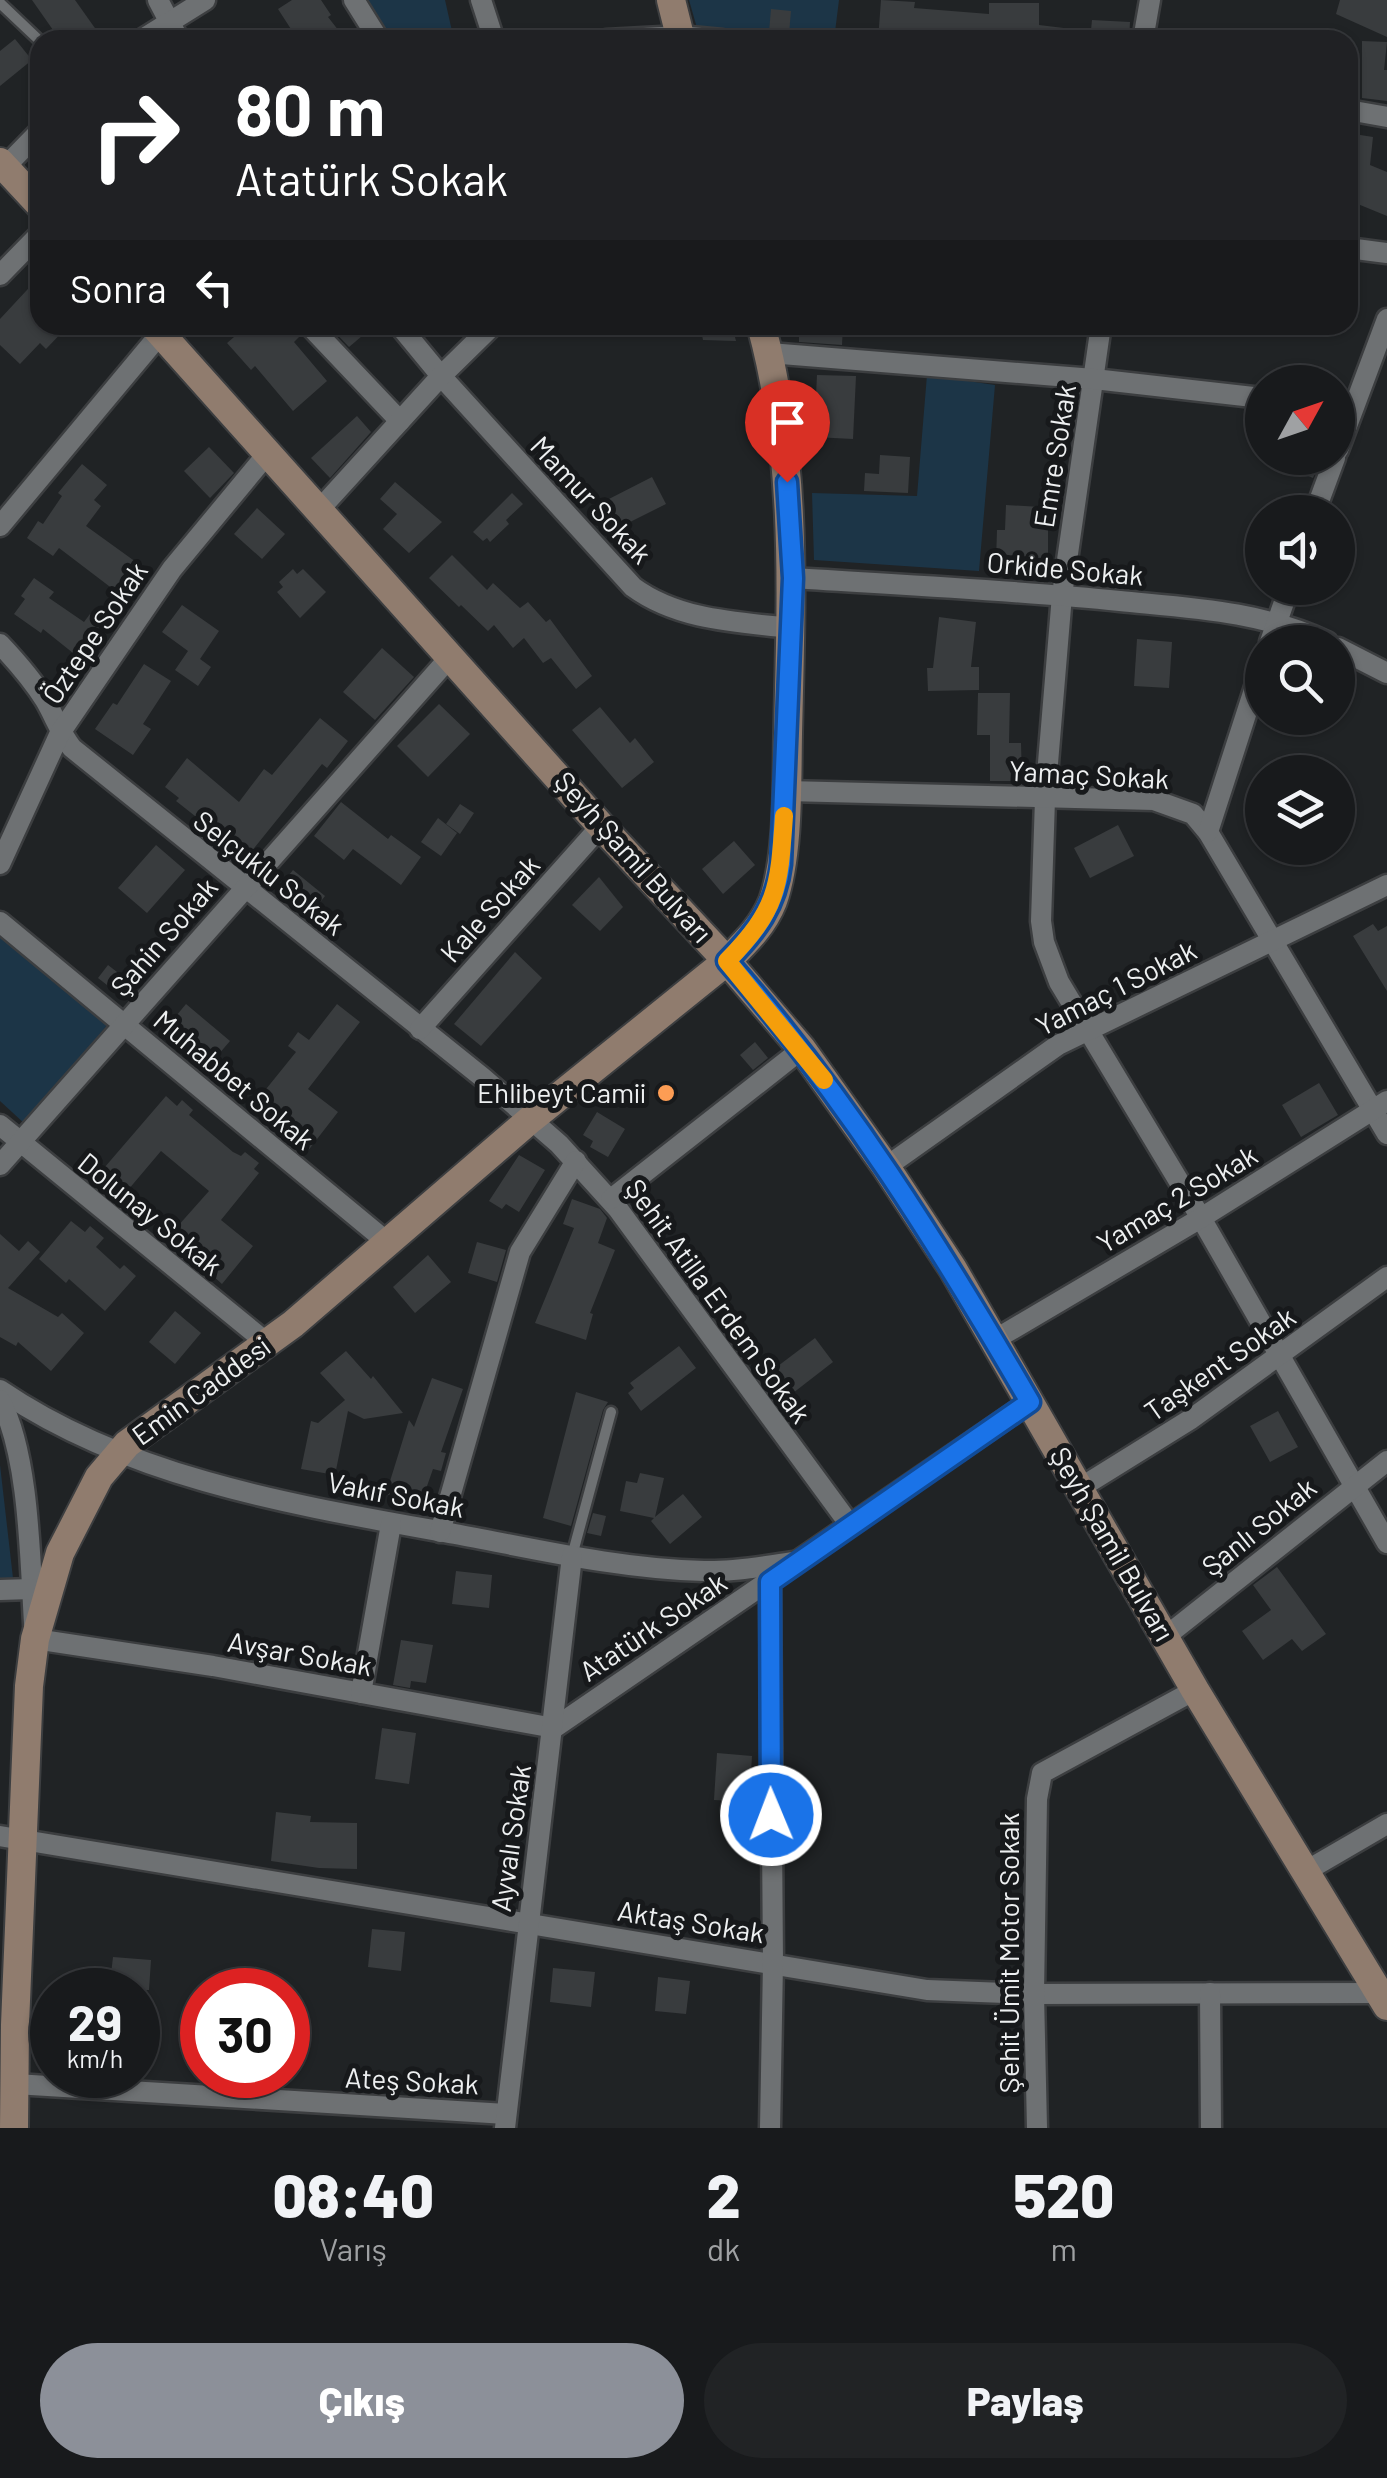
<!DOCTYPE html>
<html lang="tr">
<meta charset="utf-8">
<style>
body{margin:0;font-family:Barlow,sans-serif;background:#212325;color:#f1f3f6;height:100vh;display:flex;flex-direction:column;font-size:38px;white-space:nowrap}
*{box-sizing:border-box;margin:0}
p{font-size:32px;color:#9fa1a3}
.icon{flex:none;width:55px;height:55px;fill:none;stroke:currentColor;stroke-width:2;stroke-linecap:round;stroke-linejoin:round}
.map{position:relative;height:2128px;overflow:hidden}
.sheet{display:flex;flex-direction:column;background:#181a1c;flex:1}
.sheet>*{flex:none}
.guide{position:absolute;left:30px;top:30px;width:1328px;height:305px;border-radius:30px;box-shadow:0 2px 8px #0004,0 0 0 2px #36383b;background:#202124;color:#fff;overflow:hidden}
.needle{width:65px;rotate:50deg}
.controls{position:absolute;left:1245px;top:365px;display:grid;gap:20px}
.controls a{display:grid;place-items:center;width:110px;height:110px;border-radius:50%;background:#181a1c;box-shadow:0 2px 8px #0004,0 0 0 2px #36383b;font-size:50px}
.speed{position:absolute;left:30px;top:1968px;display:flex;gap:20px;font-size:50px;font-weight:700;text-align:center}
.speed>*{display:grid;place-content:center;width:130px;height:130px;border-radius:50%;background:#181a1c;box-shadow:0 2px 8px #0004,0 0 0 2px #36383b;line-height:1}
.speed small{font-size:25px;font-weight:400}
.speed .limit{border:15px solid #d22;background:#fff;color:#111}
.pin{position:absolute;display:grid;place-items:center;width:85px;height:85px;color:#fff;margin:-102px -42px;border-radius:50% 50% 50% 0;rotate:-45deg;box-shadow:0 0 10px #0007}
.pin .icon{rotate:45deg}
.me{position:absolute;width:110px;margin:-55px;rotate:359deg;stroke-linejoin:round;filter:drop-shadow(0 0 8px #0008)}
.turn{display:flex;align-items:center;gap:35px;height:210px;padding:0 40px;font-size:45px}
.turn .icon{width:130px;height:130px;stroke-width:2.5}
.turn b{display:block;font-size:70px;line-height:85px}
.then{display:flex;align-items:center;height:95px;padding:0 40px;background:#0003;gap:20px;font-size:38px}
.eta{display:flex;justify-content:space-evenly;align-items:center;height:170px;text-align:center}
.eta b{font-size:60px;font-weight:800;line-height:70px}
.action{display:flex;gap:20px;margin-top:auto;padding:20px 40px}
.action a{flex:1;height:115px;border-radius:60px;background:#8c9099;color:#fff;font-size:40px;font-weight:800;line-height:115px;text-align:center}
.action a+a{background:#212325;color:#f1f3f6}
.map>svg:first-child{display:block}
.green{fill:#1c3547}
.building{fill:#393c3e}
.lines{fill:none;stroke-linecap:round;stroke-linejoin:round}
.lane-casing{stroke:#3c3e40;stroke-width:15}
.street-casing{stroke:#3c3e40;stroke-width:25}
.secondary-casing{stroke:#3c3e40;stroke-width:32}
.lane{stroke:#6e7173;stroke-width:10}
.street{stroke:#6e7173;stroke-width:20}
.secondary{stroke:#907c6e;stroke-width:28}
.route-casing{stroke:#114b97;stroke-width:25}
.route{stroke:#1a73e8;stroke-width:18}
.slow{stroke:#f59e0b;stroke-width:18}
.poi-dot{fill:#fd9d54;stroke:#17191b;stroke-width:4}
.labels{text-anchor:middle;stroke-width:10;stroke-linejoin:round;paint-order:stroke}
.street-label{font-size:28px;fill:#eef0f1;stroke:#17191b}
.poi-label{font-size:28px;fill:#eef0f1;stroke:#17191b;text-anchor:end}
</style>
<div class="map">
<svg width="1387" height="2128" viewBox="0 0 1387 2128">
<rect width="100%" height="100%" fill="#202325"/>
<g class="green">
<path d="M367,0H445L454,40H391Z"/>
<path d="M689,0H839L834,40L697,28Z"/>
<path d="M927,375L995,385L979,571L814,560L812,493L917,496Z"/>
<path d="M0,932L109,1023L25,1124L0,1101Z"/>
<path d="M0,1465L13,1578H0Z"/>
</g>
<g class="building">
<path d="M32,0H75L97,31L83,40H60Z"/>
<path d="M292,0H321L331,15L328,17L346,40H298L278,9Z"/>
<path d="M881,0L915,2L914,8L989,14V3H1039V25L1072,29L1071,40H878Z"/>
<path d="M1340,0H1387V37L1336,14Z"/>
<path d="M771,9L791,11L789,34L769,32Z"/>
<path d="M1092,20L1130,22L1129,40H1090Z"/>
<path d="M15,39L32,60L0,86V51Z"/>
<path d="M1362,41L1387,42L1384,70H1387V101L1362,98Z"/>
<path d="M1348,133L1373,137L1370,165L1387,172V216L1348,200Z"/>
<path d="M40,276V325H69L46,349L40,343L20,364L0,345V319Z"/>
<path d="M248,325H257L264,333L273,325H292L300,336L294,342L327,381L293,411L255,366L251,370L227,343Z"/>
<path d="M328,325H353L362,336L349,347Z"/>
<path d="M700,325H732L736,341L703,340Z"/>
<path d="M799,325H843L842,345L799,342Z"/>
<path d="M817,375L856,376L853,439L814,437Z"/>
<path d="M357,416L371,432L330,478L311,458Z"/>
<path d="M209,447L234,473L210,498L184,471Z"/>
<path d="M880,455L910,457L908,493L864,491L865,473L879,474Z"/>
<path d="M1299,458H1321L1313,478L1294,470Z"/>
<path d="M82,464L107,485L94,500L101,506L86,526L147,570L126,599L59,548L53,556L27,538L38,521L43,524L62,496L58,493Z"/>
<path d="M652,477L666,504L616,529L603,502Z"/>
<path d="M395,482L442,522L409,553L383,529L397,514L380,499Z"/>
<path d="M512,493L523,504L506,520L509,524L490,542L487,538L483,541L473,532Z"/>
<path d="M1006,505L1058,508L1057,525L1048,524V564L996,562L997,530H1005Z"/>
<path d="M257,508L285,534L262,559L234,534Z"/>
<path d="M452,555L487,590L493,583L520,608L528,602L546,622L550,619L592,676L576,689L551,658L543,663L524,638L513,648L494,625L488,631L461,605L459,607L429,578Z"/>
<path d="M293,569L297,574L303,569L326,592L300,618L277,592L283,587L279,582Z"/>
<path d="M34,578L54,592L49,598L84,622L90,614L109,629L83,661L43,629L41,633L14,614L25,599L21,596Z"/>
<path d="M182,605L219,631L200,659L211,667L198,686L175,670L188,651L162,632Z"/>
<path d="M939,617L976,622L971,667H979V690L928,691L927,668H933Z"/>
<path d="M1137,639L1172,642L1169,688L1134,686Z"/>
<path d="M382,648L414,677L375,720L343,692Z"/>
<path d="M144,664L171,681L143,724L151,729L133,755L95,729L113,703L117,705Z"/>
<path d="M978,693H1010L1009,743H1021L1022,781H990V735H977Z"/>
<path d="M439,704L470,734L428,777L397,746Z"/>
<path d="M600,707L630,743L635,738L654,762L622,788L572,730Z"/>
<path d="M320,718L348,741L327,768L322,764L247,857L176,801L179,798L165,787L187,758L239,802L264,769L272,775Z"/>
<path d="M341,802L388,839L391,835L421,857L401,885L353,849L344,860L314,836Z"/>
<path d="M460,804L474,813L460,834L446,824Z"/>
<path d="M438,818L457,833L441,856L421,842Z"/>
<path d="M1118,825L1134,856L1090,878L1074,848Z"/>
<path d="M734,841L755,865L723,894L702,869Z"/>
<path d="M156,845L185,870L147,913L118,888Z"/>
<path d="M293,870L325,896L310,915L278,889Z"/>
<path d="M599,877L623,907L600,931L572,905Z"/>
<path d="M1373,924L1378,931L1387,926V991L1353,936Z"/>
<path d="M515,952L542,978L481,1046L454,1024Z"/>
<path d="M108,965L135,986L125,999L98,978Z"/>
<path d="M186,1004L230,1041L206,1069L162,1033Z"/>
<path d="M337,1004L360,1022L308,1089L338,1112L307,1152L250,1109L296,1052L288,1046L298,1032L309,1040Z"/>
<path d="M755,1042L768,1058L753,1070L740,1055Z"/>
<path d="M1319,1083L1338,1115L1301,1137L1282,1105Z"/>
<path d="M166,1096L177,1106L182,1100L193,1110L189,1115L233,1152L241,1156L245,1152L259,1163L254,1169L259,1173L221,1220L253,1246L222,1284L169,1236L209,1191L161,1151L117,1203L92,1182Z"/>
<path d="M597,1112L625,1129L608,1157L590,1147L593,1141L583,1135Z"/>
<path d="M519,1155L545,1170L519,1212L506,1204L502,1209L489,1201Z"/>
<path d="M572,1199L600,1209L607,1218L598,1243L615,1250L590,1313L593,1314L586,1340L535,1323L574,1228L563,1224Z"/>
<path d="M71,1221L85,1232L90,1226L104,1238L96,1247L120,1269L124,1265L136,1276L105,1311L69,1279L66,1283L39,1259Z"/>
<path d="M0,1234L19,1251L28,1241L40,1252L8,1288L58,1317L62,1313L84,1333L51,1371L18,1342L16,1346L0,1337Z"/>
<path d="M477,1242L506,1250L497,1282L468,1273Z"/>
<path d="M428,1255L451,1282L415,1313L393,1287Z"/>
<path d="M175,1311L201,1333L175,1364L149,1342Z"/>
<path d="M815,1338L833,1362L793,1393L774,1369Z"/>
<path d="M679,1346L696,1368L641,1411L628,1393L634,1388L630,1383Z"/>
<path d="M346,1351L371,1379L373,1376L403,1413L364,1419L348,1411L335,1475L301,1469L311,1421L318,1423L345,1400L320,1373Z"/>
<path d="M432,1378L463,1389L441,1452L446,1453L441,1471L433,1469L420,1506L386,1494L409,1420L414,1427Z"/>
<path d="M576,1392L608,1402L603,1410L571,1526L543,1518Z"/>
<path d="M1278,1411L1298,1447L1270,1462L1250,1426Z"/>
<path d="M640,1473L664,1478L655,1517L683,1494L702,1517L670,1544L651,1521L654,1518L620,1511L626,1481L637,1483Z"/>
<path d="M593,1513L606,1516L601,1536L587,1533Z"/>
<path d="M1277,1567L1326,1634L1302,1651L1292,1639L1263,1660L1242,1631L1271,1610L1253,1585Z"/>
<path d="M456,1571L492,1575L489,1608L452,1604Z"/>
<path d="M401,1640L433,1645L426,1683L411,1681L410,1688L393,1685Z"/>
<path d="M382,1728L416,1733L409,1784L375,1779Z"/>
<path d="M717,1753L752,1756L749,1802L714,1800Z"/>
<path d="M276,1812L311,1816L310,1822L357,1823V1869L319,1868L271,1861Z"/>
<path d="M372,1929L405,1932L401,1971L368,1967Z"/>
<path d="M113,1957L151,1960L149,1990H104L105,1973L111,1974Z"/>
<path d="M553,1968L595,1972L591,2007L550,2002Z"/>
<path d="M658,1977L690,1981L686,2014L655,2011Z"/>
</g>
<g class="lines">
<g class="lane-casing">
<g id="lane">
<path d="M0,3L40,41"/>
<path d="M572,1556L611,1412"/>
</g>
</g>
<g class="street-casing">
<g id="street">
<path d="M158,0L179,40"/>
<path d="M354,0L379,40"/>
<path d="M481,0L494,40"/>
<path d="M141,40L205,0"/>
<path d="M607,40L680,36L722,40"/>
<path d="M1143,40L1150,0"/>
<path d="M1348,110L1387,117"/>
<path d="M5,167L40,131"/>
<path d="M1348,248L1387,253"/>
<path d="M0,275L40,234"/>
<path d="M309,325L400,421"/>
<path d="M399,325L441,376L633,587C678,620 736,622 791,628"/>
<path d="M1101,325L1062,595L1045,799L1041,921L1044,942L1059,982L1201,1218L1387,1543"/>
<path d="M769,353L1094,379L1262,398"/>
<path d="M1338,450L1387,319"/>
<path d="M319,510L441,376L493,325"/>
<path d="M1315,512L1335,458"/>
<path d="M0,526L161,333"/>
<path d="M793,578C902,585 1011,590 1120,601C1191,608 1261,611 1327,642"/>
<path d="M1270,642L1289,588"/>
<path d="M0,644C17,662 32,679 45,700C55,717 60,733 72,748L482,1077L559,1144L618,1209L850,1525"/>
<path d="M1338,648L1387,673"/>
<path d="M787,791L1154,800L1193,814L1208,832L1387,1134"/>
<path d="M1208,832L1262,665"/>
<path d="M0,864L60,733L172,569L268,453"/>
<path d="M0,922L387,1242"/>
<path d="M420,1029L601,826"/>
<path d="M0,1125L267,1343"/>
<path d="M0,1165L451,656"/>
<path d="M886,1167L1058,1045L1387,885"/>
<path d="M611,1199L802,1049"/>
<path d="M994,1340L1201,1218L1387,1101"/>
<path d="M0,1390C132,1480 300,1506 455,1534C536,1549 620,1569 704,1571C734,1572 764,1566 794,1562"/>
<path d="M0,1400C31,1458 30,1571 35,1639L213,1666L554,1728L1030,1402"/>
<path d="M1080,1488L1191,1419L1387,1277"/>
<path d="M440,1532L520,1252L576,1161"/>
<path d="M0,1590L31,1589"/>
<path d="M1165,1637L1387,1461"/>
<path d="M361,1693L391,1524"/>
<path d="M0,1836L927,1990L1034,1994L1380,1993"/>
<path d="M1306,1871L1387,1824"/>
<path d="M1210,1993L1211,2128"/>
<path d="M15,2084L506,2114"/>
<path d="M505,2128L572,1556"/>
<path d="M770,2128L773,1963L770,1582"/>
<path d="M1037,2128L1034,1994L1037,1799L1042,1773L1195,1690"/>
</g>
</g>
<g class="secondary-casing">
<g id="secondary">
<path d="M671,0L681,40"/>
<path d="M0,162L40,205"/>
<path d="M153,325L601,826L727,961L802,1049L886,1167L953,1269L1195,1690L1387,2006"/>
<path d="M14,2128L15,2025L29,1686L35,1639L60,1553L99,1477L127,1444L293,1324L531,1119L727,961C746,942 763,926 773,901C789,855 787,783 788,734C791,597 798,459 761,325"/>
</g>
</g>
<use href="#lane" class="lane"/>
<use href="#street" class="street"/>
<use href="#secondary" class="secondary"/>
</g>
<g class="lines">
<g class="route-casing">
<path id="route" d="M771,1815L770,1582L1030,1402C940,1247 846,1096 727,961C756,932 776,906 781,864L793,578L787,482"/>
</g>
<use href="#route" class="route"/>
<path class="slow" d="M784,816C779,886 779,908 727,961L824,1080"/>
</g>
<circle class="poi-dot" cx="666" cy="1093" r="10"/>
<g class="labels">
<g class="street-label">
<text transform="translate(1055 456) rotate(-81)" y="10">Emre Sokak</text>
<text transform="translate(591 500) rotate(47)" y="10">Mamur Sokak</text>
<text transform="translate(1065 569) rotate(5)" y="10">Orkide Sokak</text>
<text transform="translate(95 633) rotate(-56)" y="10">Öztepe Sokak</text>
<text transform="translate(1089 775) rotate(3)" y="10">Yamaç Sokak</text>
<text transform="translate(633 857) rotate(48)" y="10">Şeyh Şamil Bulvarı</text>
<text transform="translate(269 873) rotate(38)" y="10">Selçuklu Sokak</text>
<text transform="translate(490 909) rotate(-48)" y="10">Kale Sokak</text>
<text transform="translate(164 937) rotate(-49)" y="10">Şahin Sokak</text>
<text transform="translate(1116 988) rotate(-27)" y="10">Yamaç 1 Sokak</text>
<text transform="translate(234 1080) rotate(40)" y="10">Muhabbet Sokak</text>
<text transform="translate(1177 1199) rotate(-31)" y="10">Yamaç 2 Sokak</text>
<text transform="translate(150 1214) rotate(39)" y="10">Dolunay Sokak</text>
<text transform="translate(718 1301) rotate(54)" y="10">Şehit Atilla Erdem Sokak</text>
<text transform="translate(1220 1364) rotate(-35)" y="10">Taşkent Sokak</text>
<text transform="translate(201 1391) rotate(-36)" y="10">Emin Caddesi</text>
<text transform="translate(396 1495) rotate(11)" y="10">Vakıf Sokak</text>
<text transform="translate(1259 1527) rotate(-39)" y="10">Şanlı Sokak</text>
<text transform="translate(1112 1544) rotate(60)" y="10">Şeyh Şamil Bulvarı</text>
<text transform="translate(653 1627) rotate(-34)" y="10">Atatürk Sokak</text>
<text transform="translate(300 1654) rotate(10)" y="10">Avşar Sokak</text>
<text transform="translate(511 1838) rotate(-82)" y="10">Ayvalı Sokak</text>
<text transform="translate(691 1922) rotate(9)" y="10">Aktaş Sokak</text>
<text transform="translate(1009 1953) rotate(-90)" y="10">Şehit Ümit Motor Sokak</text>
<text transform="translate(412 2081) rotate(3)" y="10">Ateş Sokak</text>
</g>
<g class="poi-label">
<text x="646" y="1103">Ehlibeyt Camii</text>
</g>
</g>
</svg>
<div class="controls">
<a><svg class="needle" viewBox="-14 -14 28 28"><path d="M0-13l5 13h-10z" fill="#e53935"/><path d="M0 13l5-13h-10z" fill="#9fa1a3"/></svg></a>
<a><svg class="icon" aria-label="sound" viewBox="0 0 24 24"><path d="M4 9h4l5-4v14l-5-4H4zM17 9q2 3 0 6"/></svg></a>
<a><svg class="icon" aria-label="search" viewBox="0 0 24 24"><circle cx="10" cy="10" r="6"/><path d="M15 15l6 6"/></svg></a>
<a><svg class="icon" aria-label="layers" viewBox="0 0 24 24"><path d="M12 4l9 5-9 5-9-5zM3 14l9 5 9-5"/></svg></a>
</div>
<div class="speed"><div>29<small>km/h</small></div><div class="limit">30</div></div>
<div class="pin" style="left:787px;top:482px;background:#d93025"><svg class="icon" aria-label="arrive" viewBox="0 0 24 24"><path d="M6 21V4h12l-3 4 3 4H6"/></svg></div>
<svg class="me" style="left:771px;top:1815px" viewBox="-20 -20 40 40"><circle r="17" fill="#1a73e8" stroke="#fff" stroke-width="3"/><path d="M0-11L8 9 0 5-8 9z" fill="#fff"/></svg>
<div class="guide">
<div class="turn"><svg class="icon" aria-label="right" viewBox="0 0 24 24"><path d="M7 20v-9h11M14 6l5 5-5 5"/></svg><div><b>80 m</b>Atatürk Sokak</div></div>
<div class="then">Sonra<svg class="icon" aria-label="left" viewBox="0 0 24 24"><path d="M17 20v-9H6M10 6l-5 5 5 5"/></svg></div>
</div>
</div>
<section class="sheet">
<div class="eta">
<div><b>08:40</b><p>Varış</p></div>
<div><b>2</b><p>dk</p></div>
<div><b>520</b><p>m</p></div>
</div>
<div class="action"><a>Çıkış</a><a>Paylaş</a></div>
</section>
